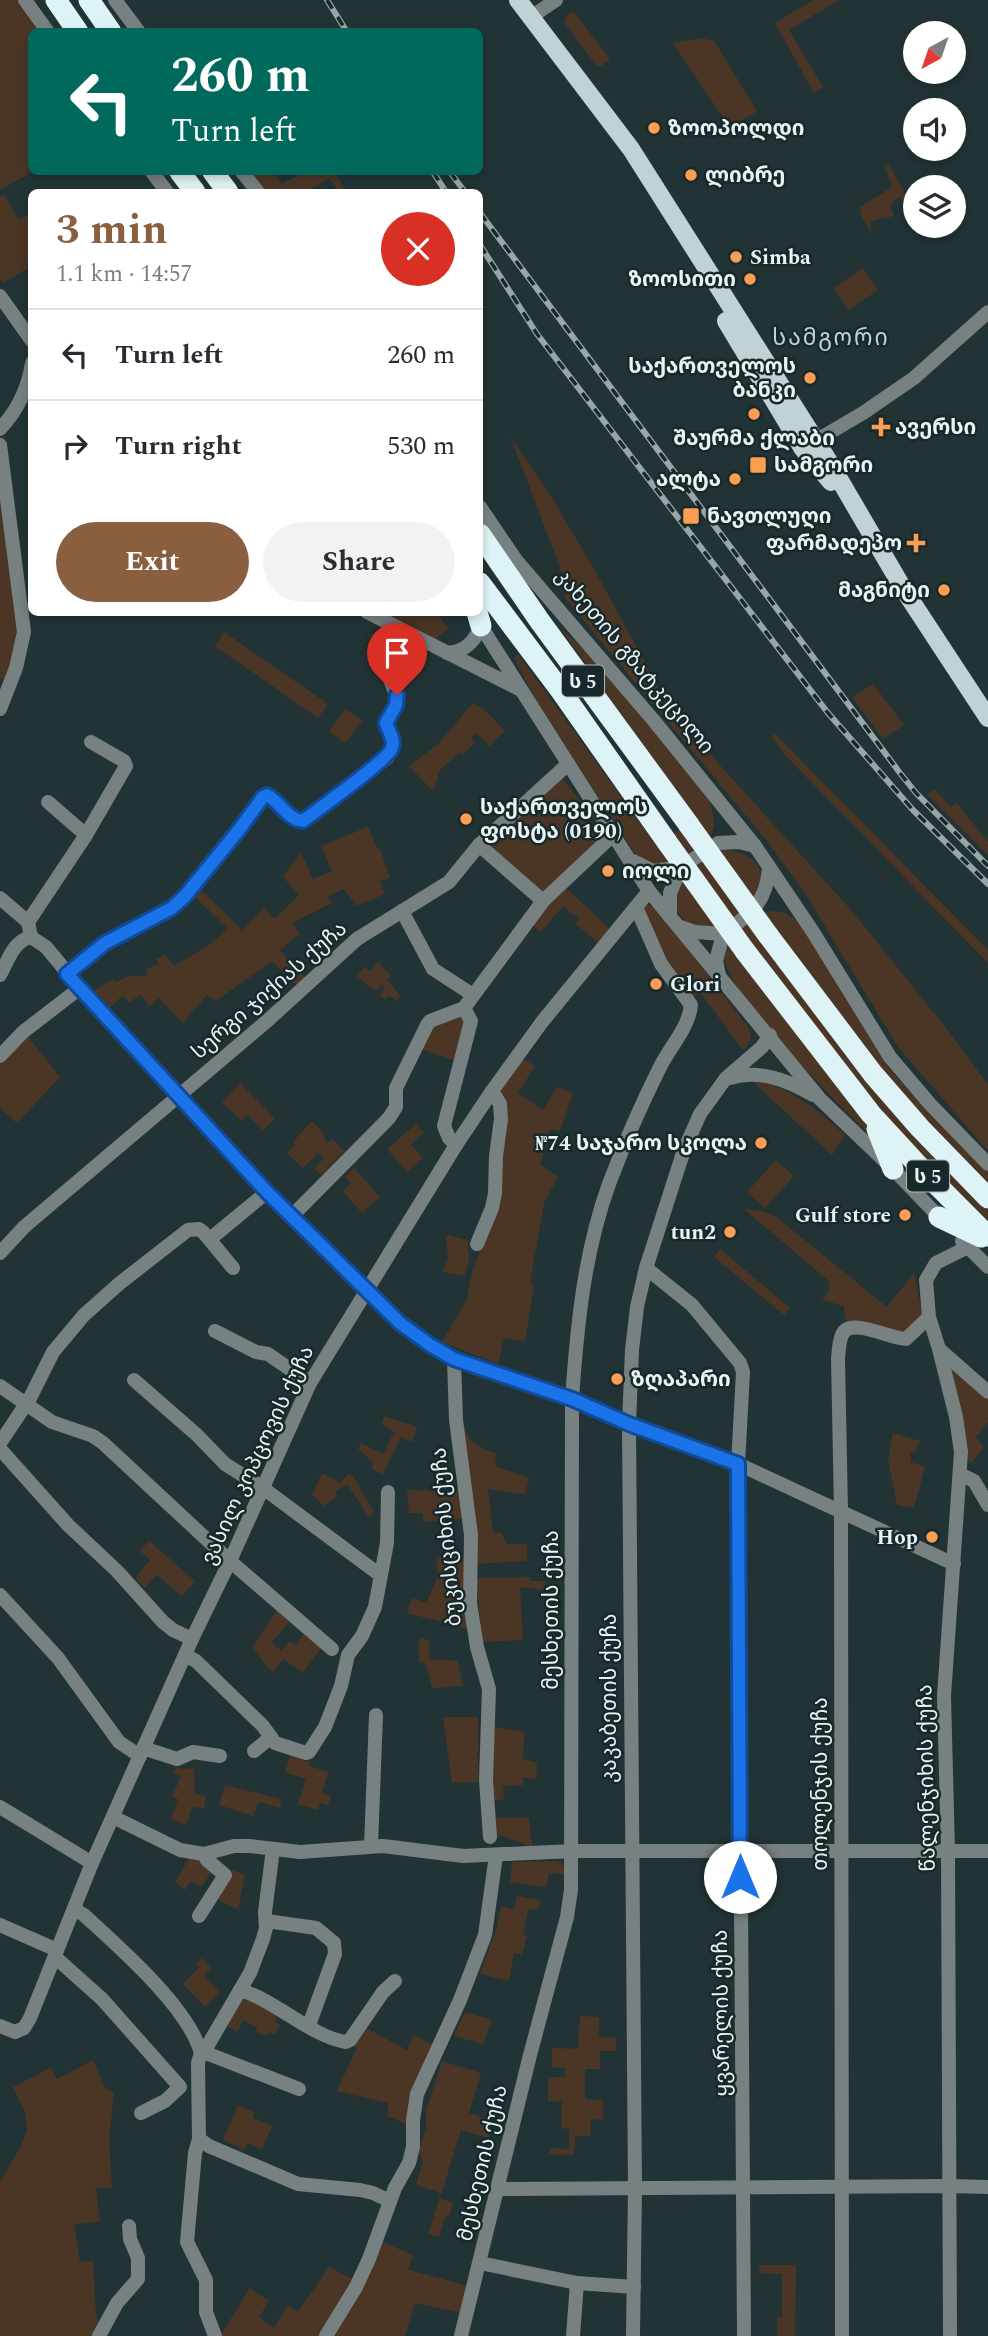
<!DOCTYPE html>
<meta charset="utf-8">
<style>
body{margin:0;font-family:Spectral,"Noto Sans Georgian",serif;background:#f2f2f3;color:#2b2b33;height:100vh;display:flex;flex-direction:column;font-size:26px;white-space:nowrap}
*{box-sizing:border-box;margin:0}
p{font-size:23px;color:#7c7c81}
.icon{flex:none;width:38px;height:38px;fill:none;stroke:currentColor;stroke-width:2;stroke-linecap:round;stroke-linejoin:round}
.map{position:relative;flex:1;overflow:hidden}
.drawer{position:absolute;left:28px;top:189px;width:455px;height:427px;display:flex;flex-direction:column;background:#fff;border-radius:10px;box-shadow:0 4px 10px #0003}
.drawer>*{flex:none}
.hud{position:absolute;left:28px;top:28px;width:455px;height:147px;border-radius:10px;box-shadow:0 4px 10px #0003;background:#00695c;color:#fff;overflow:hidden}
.needle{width:46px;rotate:220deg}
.buttons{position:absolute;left:903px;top:21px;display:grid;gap:14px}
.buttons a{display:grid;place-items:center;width:63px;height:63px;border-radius:50%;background:#fff;box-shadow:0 4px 10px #0003;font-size:35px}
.pin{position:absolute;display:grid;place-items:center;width:60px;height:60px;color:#fff;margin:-72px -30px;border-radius:50% 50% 50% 0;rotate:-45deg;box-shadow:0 0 7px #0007}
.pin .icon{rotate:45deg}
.me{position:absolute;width:77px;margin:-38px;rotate:0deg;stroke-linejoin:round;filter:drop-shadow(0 0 5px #0008)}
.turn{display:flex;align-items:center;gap:24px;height:147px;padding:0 28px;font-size:32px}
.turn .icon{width:91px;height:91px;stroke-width:2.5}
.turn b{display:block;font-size:49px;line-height:60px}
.round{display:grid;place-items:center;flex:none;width:74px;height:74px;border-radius:37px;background:#f2f2f3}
.headline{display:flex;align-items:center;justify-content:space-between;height:119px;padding:0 28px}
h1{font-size:42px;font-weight:700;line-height:52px;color:#895f40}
.action{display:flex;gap:14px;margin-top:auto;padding:14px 28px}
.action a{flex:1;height:80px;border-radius:42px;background:#895f40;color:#fff;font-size:28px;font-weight:700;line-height:80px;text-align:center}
.action a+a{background:#f2f2f3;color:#2b2b33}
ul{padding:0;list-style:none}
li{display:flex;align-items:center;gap:21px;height:91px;padding:0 28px;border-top:2px solid #e1e1e2}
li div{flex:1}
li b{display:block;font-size:26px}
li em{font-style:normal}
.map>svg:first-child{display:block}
.green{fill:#4b3626}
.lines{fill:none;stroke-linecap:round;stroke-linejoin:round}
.minor{stroke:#788182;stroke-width:14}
.major{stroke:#c1d2d5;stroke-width:18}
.highway{stroke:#def3f5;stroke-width:21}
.rail-casing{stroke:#99a6a7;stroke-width:6}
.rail{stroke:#19292b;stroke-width:3.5;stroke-dasharray:10;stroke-linecap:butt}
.highway-bridge{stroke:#def3f5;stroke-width:21}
.route-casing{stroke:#114b97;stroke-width:18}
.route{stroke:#1a73e8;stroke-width:12}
.poi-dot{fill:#fb9e51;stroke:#19292b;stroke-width:2.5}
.labels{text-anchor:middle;stroke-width:5;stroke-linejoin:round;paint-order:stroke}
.shield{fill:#19292b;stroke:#aab6b8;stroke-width:2}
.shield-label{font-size:19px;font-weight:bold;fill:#e8f3f4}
.poi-label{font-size:21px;font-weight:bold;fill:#e8f3f4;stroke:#19292b;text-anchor:start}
.street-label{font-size:21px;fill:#e8f3f4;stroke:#19292b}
.neighbourhood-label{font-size:23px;letter-spacing:2px;fill:#bfd3d5;stroke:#19292b}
</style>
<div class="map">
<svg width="988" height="2336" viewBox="0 0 988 2336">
<rect width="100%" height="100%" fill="#223335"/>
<g class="green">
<path d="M0,0H17L40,31L32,32V172L0,190Z"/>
<path d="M813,0H839L789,30L823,87L814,93L775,23Z"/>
<path d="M573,11L610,59L601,66L596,65L564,22L565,18Z"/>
<path d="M702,38L714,41L757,111L730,128L673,43Z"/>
<path d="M888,164L905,193L907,200L897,198L890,206L894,216L870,221L872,234L861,215L860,207L891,188L892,184L884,166Z"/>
<path d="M250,172H273L282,184L304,172H334L347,192H339L329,178L306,192H266Z"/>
<path d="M5,195L18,220L31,213L32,266L3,283L0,278V197Z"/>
<path d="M863,268L878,290L848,310L834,288Z"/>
<path d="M511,438L549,493L594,569L661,692L708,752L851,910L950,1033L988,1085V1151L898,1047L805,893L767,841L564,597L567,586Z"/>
<path d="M0,497L20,630L8,682L0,677Z"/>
<path d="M383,613H437L448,628L436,639Z"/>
<path d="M558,625L597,663L705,791C709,802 715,815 714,827C712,842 673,868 659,868C652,868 645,863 639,860L538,703L516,662L515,658L518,654L656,845L696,818Z"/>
<path d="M224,632L328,704L318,718L215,646Z"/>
<path d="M873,684L904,725L883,739L852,697Z"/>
<path d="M473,703L484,709L505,731L489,746L477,733L471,738L475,742L463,755L459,753L440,770L433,791L409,766L439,743Z"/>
<path d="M346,709L362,721L345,743L329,731Z"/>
<path d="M775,734L988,950V963L785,755L771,737Z"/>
<path d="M560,777C578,794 589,815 599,838L544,892L524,878L487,844Z"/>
<path d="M934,789L951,807L957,803L988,842V855L928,795Z"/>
<path d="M368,827L378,849H380L390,878L380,881L385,894L356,906L344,889L328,896L332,903L292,923L300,934L280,950L306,978L298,986L272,961L216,1001L207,995L183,1023L159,998L150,1006L140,995L130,1002L122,996L108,1009L92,992L113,979L116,982L129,976H147L146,970L159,963L156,959L165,954L174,966L212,943L227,928L191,893L197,886L242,930L264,908L275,919L299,895L283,877L301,852L313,879L332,871L321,846Z"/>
<path d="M725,849C815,864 714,960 682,918C677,912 676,904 674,897L683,875L708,855Z"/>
<path d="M564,886L611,930L599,944L576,924L579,919L563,906L541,932L532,925Z"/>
<path d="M647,904L658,910L748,1027C753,1037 750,1042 743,1050L700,992L693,998L669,964L643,914V908Z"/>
<path d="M769,911L786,913L799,922L890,1070L988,1171V1185L922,1117L870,1058L774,925L761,941L850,1061L895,1115L988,1211V1220L913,1147L848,1070L754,946L738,958L869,1128V1134C839,1103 721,992 724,952C725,932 753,918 769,911Z"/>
<path d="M378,962L391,976L387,980L400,995L397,1002L389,995L385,999L379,995L384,990L382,985L375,991L357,976L364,967L370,971Z"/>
<path d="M457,1014L465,1016L459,1062L418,1048L427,1029Z"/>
<path d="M26,1034L60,1077L17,1123L0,1108V1061Z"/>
<path d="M521,1058L535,1066L518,1093L543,1110L557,1087L573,1093L560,1131L550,1129L540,1165L558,1177L544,1203L530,1283L534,1285L525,1341L504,1338L498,1364L442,1342L467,1299L472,1272L499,1201L501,1084Z"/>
<path d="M751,1080C790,1086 817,1109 845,1135L832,1155Z"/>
<path d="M240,1083L275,1118L263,1130L247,1115L241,1120L222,1102Z"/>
<path d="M312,1121L322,1131L326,1144L332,1139L344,1151L321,1175L314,1169L324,1158L318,1153L303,1168L287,1153L295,1145L293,1142Z"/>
<path d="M416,1124L424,1133L411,1145L423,1158L407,1172L387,1149Z"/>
<path d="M776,1160L794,1176L765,1208L747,1192Z"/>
<path d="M354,1168L380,1197L362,1213L343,1191L351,1183L345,1176Z"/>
<path d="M744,1209L762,1211L775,1216L887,1307L914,1273L923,1317L914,1329L895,1334L845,1320L844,1306L822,1300L829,1290V1281Z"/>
<path d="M446,1235L468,1240L469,1260L465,1276L443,1272L448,1257Z"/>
<path d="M720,1249L790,1308L784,1315L714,1257Z"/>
<path d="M950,1365L988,1398V1422L976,1437L984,1448L970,1464L964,1448Z"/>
<path d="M461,1414C469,1441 468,1444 496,1453L495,1466L529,1478L525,1494L488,1489L493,1533H502L506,1544H527V1561L473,1564Z"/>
<path d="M384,1416L417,1427L412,1442L401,1437L383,1474L372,1470L373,1462L358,1449L361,1443L383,1454L394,1432L382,1424Z"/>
<path d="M893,1433L920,1441L916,1451L911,1452L910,1462L925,1466L914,1508L897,1505L888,1459Z"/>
<path d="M323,1473L340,1483L348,1474L353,1476L374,1512L369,1517L347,1484L335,1491L337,1496L324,1506L312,1494Z"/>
<path d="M407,1490L460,1491L462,1518L424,1522L422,1513H409Z"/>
<path d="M149,1541L195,1581L182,1596L157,1575L145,1588L135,1579L150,1560L140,1551Z"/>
<path d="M463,1555L469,1629L407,1613L412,1598L426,1603L438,1577L436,1557Z"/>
<path d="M530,1577L531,1581H545L544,1590L520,1587L523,1640L482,1642L476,1578Z"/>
<path d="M277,1610L289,1622L272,1642L281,1651L290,1641L295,1645L303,1634L321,1648L303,1673L283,1659L273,1673L252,1648Z"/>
<path d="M419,1638L429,1640V1659L458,1661L463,1686L432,1688L426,1664L419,1662Z"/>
<path d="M443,1717H478V1782L452,1783Z"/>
<path d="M494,1727L524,1732L523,1759L537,1763L536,1779L523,1777V1785L503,1786L504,1799L490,1801Z"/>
<path d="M290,1756L309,1762V1766L328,1772L322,1793L331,1796L328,1805L320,1803L318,1810L298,1804L306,1779L285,1772Z"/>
<path d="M176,1768L194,1769L195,1794L206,1796L204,1808L192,1807L186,1825L171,1819L178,1799L172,1796L181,1777L173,1773Z"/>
<path d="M225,1785L281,1799L280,1808L259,1802L253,1816L219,1805Z"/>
<path d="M491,1817L529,1818L532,1847L503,1836H493Z"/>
<path d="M189,1859H202L213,1870L201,1887L191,1881L185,1890L175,1882Z"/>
<path d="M555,1861L560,1862L565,1868L564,1874L549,1873L546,1887L510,1882L512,1862Z"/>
<path d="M233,1870L245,1875L238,1909L217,1900Z"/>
<path d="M517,1896L541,1901L538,1910L529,1908L523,1934L527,1936L522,1955L514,1953L509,1981L480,1974L497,1927L501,1906L514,1910Z"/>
<path d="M202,1958L211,1968L204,1975L220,1992L205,2007L183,1984L199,1968L196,1964Z"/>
<path d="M241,1998L280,2012L275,2022L280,2026L275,2035L269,2032L267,2036L256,2032L257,2027L243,2020L237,2032L225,2024Z"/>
<path d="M465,2012L492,2020L483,2044L454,2036Z"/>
<path d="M580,2016L599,2017V2037L616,2038V2051H600V2069H585V2099L603,2100V2120L591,2119L590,2136H575L574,2155L549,2154L550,2148L569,2149V2128L561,2129L562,2102L548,2101V2077H565V2068L552,2067V2048L578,2049Z"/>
<path d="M362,2026L407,2050L414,2035L433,2045L407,2124L387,2116L388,2103L337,2091L357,2047L351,2044Z"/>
<path d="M93,2060L105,2089L114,2092L109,2141L112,2188H96L100,2221L74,2225L80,2262L93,2261L96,2314L100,2326L95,2336H0V2182L21,2146L27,2130L25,2112L13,2087L51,2068L57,2079Z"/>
<path d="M442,2061L481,2073L469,2113L493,2121L488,2138L461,2130L440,2198L453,2203L449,2216L446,2215L439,2237L428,2234L441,2193L416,2185L423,2161L419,2152L426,2127V2111Z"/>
<path d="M238,2105L254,2112L253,2118L272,2126L262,2149L248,2143L244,2150L223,2140Z"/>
<path d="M382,2242L413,2255L408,2270L469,2286L463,2313L415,2303L405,2336H332Z"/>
<path d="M760,2265H796L795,2336H777V2317H782V2274L759,2273Z"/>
<path d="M329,2267L354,2280L320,2336H220L250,2288L269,2301L259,2317L274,2328L288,2305L298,2312Z"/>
</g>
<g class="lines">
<g class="minor">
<path d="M25,0L48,32"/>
<path d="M115,0L139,32"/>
<path d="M531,17L556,0"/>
<path d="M152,172L167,192"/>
<path d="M242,172L258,192"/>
<path d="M0,296L32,341"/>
<path d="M0,429C18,410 28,389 32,363"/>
<path d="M0,445L24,632L16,668L0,709"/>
<path d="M807,446L863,413L914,378L988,312"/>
<path d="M480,507L516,560L655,722L755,846L813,932L890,1057L930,1104L988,1164"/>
<path d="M367,612L519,689"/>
<path d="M477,620L649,891L820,1099L893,1169L943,1221"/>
<path d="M447,653C464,652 474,643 481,626"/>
<path d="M48,802L86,835"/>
<path d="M479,845L543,901"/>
<path d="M633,861L653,871L681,867"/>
<path d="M0,898L28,922"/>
<path d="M402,911L433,969L473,995"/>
<path d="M670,917V893L681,867L718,843L738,842L755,846"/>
<path d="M678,926L695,932L723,934C750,914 767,903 769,867"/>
<path d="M31,937L46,947L80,988L267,1192L400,1323L430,1345L454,1359L572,1399L629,1424L738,1464L954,1564"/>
<path d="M31,937L28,922L86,835L126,766L124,761L91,742"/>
<path d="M67,974L105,943L172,908L185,896L238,831L263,797L267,795C280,802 288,820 303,821L387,758C397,740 390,739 386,723L398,700L381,656L396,629"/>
<path d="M0,975C8,961 13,941 31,937"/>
<path d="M719,975L716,961L723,934"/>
<path d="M0,1056L23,1032L80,988"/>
<path d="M730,1078C759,1069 787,1080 813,1095"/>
<path d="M456,1145L449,1138L444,1126L471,1021L464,1008"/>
<path d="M291,1217L389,1118L396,1107V1088L427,1025L430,1021L464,1008L543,901L613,835"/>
<path d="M210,1239L267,1192"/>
<path d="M962,1241L988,1267"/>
<path d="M477,1244L492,1208L495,1193L496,1156L501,1119L500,1104L492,1091"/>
<path d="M0,1253L24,1227L267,1021L357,939L449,882L479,845L568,764"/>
<path d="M646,1268L692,1305L740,1363L743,1372L738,1464L744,2336"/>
<path d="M215,1331L256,1352L268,1354L310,1383"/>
<path d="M939,1349L988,1392"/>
<path d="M454,1359L456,1420L471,1535L470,1603L477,1647L489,1689L486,1780L490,1837"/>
<path d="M134,1380L197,1435L225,1464L263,1488L380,1575"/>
<path d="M0,1386L52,1422L93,1436L103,1443L230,1561L332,1649"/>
<path d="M0,1443L30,1398L53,1352L84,1315L120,1283L188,1230L199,1229L204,1233L233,1268"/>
<path d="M0,1449L68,1525L117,1571L163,1622L173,1630L192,1639"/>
<path d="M960,1474L974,1481L988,1505"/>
<path d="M0,1595L58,1658L119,1742L140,1756"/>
<path d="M185,1655L196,1661L263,1726L275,1743L306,1753L309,1752L325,1727L341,1686L348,1655L362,1636L375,1607L387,1543L388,1492"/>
<path d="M143,1748L177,1759L193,1752L220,1756"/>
<path d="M254,1751L271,1737"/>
<path d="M0,1807L92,1863"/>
<path d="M113,1817L180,1850L204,1854L234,1846H250L300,1852L383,1846L463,1856L573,1851H988"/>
<path d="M371,1846L376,1715"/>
<path d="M74,1909L84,1915C120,1948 188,2007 201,2053"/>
<path d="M199,1916L225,1875L207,1860L204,1854"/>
<path d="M267,1921L316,1928L334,1943L335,1954L309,2025"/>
<path d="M0,1925L57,1950"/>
<path d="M55,1957L102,1999L180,2087L165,2101L141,2113"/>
<path d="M240,1990C275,2000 312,2037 346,2042L350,2040L383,1992L395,1981"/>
<path d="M0,2026L15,2032L24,2028L30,2018L92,1863L192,1639L230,1561L310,1383L456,1145L492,1091L542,1022L649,891"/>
<path d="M205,2050L211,2055L299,2089"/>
<path d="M199,2139L209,2146L298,2184L360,2190L373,2193L390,2201"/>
<path d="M498,2189L950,2186L988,2187"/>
<path d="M480,2263L577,2283L634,2287"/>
<path d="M99,2336L117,2303L138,2279V2258L130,2239L129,2226"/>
<path d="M215,2336L206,2312V2280L187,2242L195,2153L199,2139L198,2063L201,2053L208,2045L250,1973L263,1939L266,1928L265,1912L273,1849"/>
<path d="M326,2336L356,2287L369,2259L395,2188L409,2163L413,2147V2120L417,2094L460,2000L485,1935L496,1855"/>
<path d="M461,2336L530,2055L567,1917L571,1890L572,1399C577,1327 584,1253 609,1184C624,1144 641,1105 660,1067C670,1047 689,1027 691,1005L661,964L636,907"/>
<path d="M573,2336L577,2283"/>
<path d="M633,2336L635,2189L629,1424L632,1350L637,1307L646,1268L684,1150L700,1114L726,1078L762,1047L770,1035"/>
<path d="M842,2336L841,1511L838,1358C839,1350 839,1341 842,1335C849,1316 890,1339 906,1339L929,1317"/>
<path d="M950,2336L948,1851L944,1696L961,1452L956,1417L939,1349L929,1317L926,1280L936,1263L968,1247"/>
</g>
<g class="major">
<path d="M518,0L631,149L828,460L904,590L988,718"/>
<path d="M726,321L803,449L831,482"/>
</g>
<g class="highway">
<path d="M56,0L78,32"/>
<path d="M89,0L111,32"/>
<path d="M180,172L195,192"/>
<path d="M213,172L228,192"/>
<path d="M480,534L539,620L689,825"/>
<path d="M480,583L561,691L667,842"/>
<path d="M477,612L481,626"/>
<path d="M768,935L873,1074L920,1128L988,1198"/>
<path d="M745,951L871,1114L929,1177L988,1236"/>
<path d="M877,1129L893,1169"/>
<path d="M939,1217L981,1237"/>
</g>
<g class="rail-casing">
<g id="rail">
<path d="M327,0L347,32"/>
<path d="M433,172L446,192"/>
<path d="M450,172L465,192"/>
<path d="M480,213L900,773L916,793L988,866"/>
<path d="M480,245L537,334L828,713L913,810L988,884"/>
</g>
</g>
<use href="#rail" class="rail"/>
<g class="highway-bridge">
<path d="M689,825L768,935"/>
<path d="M667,842L745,951"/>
</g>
</g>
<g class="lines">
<g class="route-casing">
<path id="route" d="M397,695L396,705L386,723C388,731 395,738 392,748C389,759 317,810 303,821C288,820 280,802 267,795L263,797L238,831L185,896L172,908L105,943L67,974L267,1192L400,1323L430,1345L454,1359L572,1399L629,1424L738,1464L740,1877"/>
</g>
<use href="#route" class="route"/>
</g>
<g class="poi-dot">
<circle cx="654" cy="128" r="7"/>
<circle cx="691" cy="175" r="7"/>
<circle cx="736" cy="257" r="7"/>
<circle cx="750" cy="279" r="7"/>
<circle cx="810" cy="378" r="7"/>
<circle cx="754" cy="414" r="7"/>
<path d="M877.5 416.5h7v7h7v7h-7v7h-7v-7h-7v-7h7z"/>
<rect x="749" y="456" width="18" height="18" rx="3.5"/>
<circle cx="735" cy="479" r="7"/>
<rect x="682" y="507" width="18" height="18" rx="3.5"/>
<path d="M912.5 532.5h7v7h7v7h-7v7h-7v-7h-7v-7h7z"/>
<circle cx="944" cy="590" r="7"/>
<circle cx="466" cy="819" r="7"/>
<circle cx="608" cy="871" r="7"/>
<circle cx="656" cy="984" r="7"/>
<circle cx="761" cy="1143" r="7"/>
<circle cx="905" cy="1215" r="7"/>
<circle cx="730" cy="1232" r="7"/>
<circle cx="617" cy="1379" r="7"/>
<circle cx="932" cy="1537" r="7"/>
</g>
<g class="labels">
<g class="shield">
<rect x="562" y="665.5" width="42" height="31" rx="5"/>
<rect x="907" y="1160.5" width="42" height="31" rx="5"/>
</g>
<g class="shield-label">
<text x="583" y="688">ს 5</text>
<text x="928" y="1183">ს 5</text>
</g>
<g class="poi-label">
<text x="668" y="135">ზოოპოლდი</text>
<text x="705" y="182">ლიბრე</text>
<text x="750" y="264">Simba</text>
<text x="736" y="286" text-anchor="end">ზოოსითი</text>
<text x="796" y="373" text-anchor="end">საქართველოს<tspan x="796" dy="24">ბანკი</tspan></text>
<text x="895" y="434">ავერსი</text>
<text x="754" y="445" text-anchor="middle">შაურმა ქლაბი</text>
<text x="774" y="472">სამგორი</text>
<text x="721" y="486" text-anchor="end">ალტა</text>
<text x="707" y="523">ნავთლუღი</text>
<text x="902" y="550" text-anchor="end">ფარმადეპო</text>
<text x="930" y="597" text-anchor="end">მაგნიტი</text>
<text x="480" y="814">საქართველოს<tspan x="480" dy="24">ფოსტა (0190)</tspan></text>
<text x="622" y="878">იოლი</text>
<text x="670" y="991">Glori</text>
<text x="747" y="1150" text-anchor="end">№74 საჯარო სკოლა</text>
<text x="891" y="1222" text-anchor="end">Gulf store</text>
<text x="716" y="1239" text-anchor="end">tun2</text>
<text x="631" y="1386">ზღაპარი</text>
<text x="918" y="1544" text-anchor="end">Нор</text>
</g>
<g class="street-label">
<text transform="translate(635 661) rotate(50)" y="7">კახეთის გზატკეცილი</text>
<text transform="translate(269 990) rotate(-41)" y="7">სერგი ჯიქიას ქუჩა</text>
<text transform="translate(257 1455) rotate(-65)" y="7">ვასილ კოპცოვის ქუჩა</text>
<text transform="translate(446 1537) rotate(-95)" y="7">ბუკისციხის ქუჩა</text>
<text transform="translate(551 1610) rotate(-90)" y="7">მესხეთის ქუჩა</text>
<text transform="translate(609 1698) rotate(-90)" y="7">კაკაბეთის ქუჩა</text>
<text transform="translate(926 1778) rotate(-91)" y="7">წალენჯიხის ქუჩა</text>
<text transform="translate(820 1784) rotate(-90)" y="7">თოლენჯის ქუჩა</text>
<text transform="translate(721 2013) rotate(-91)" y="7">ყვარელის ქუჩა</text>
<text transform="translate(482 2163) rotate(-77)" y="7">მესხეთის ქუჩა</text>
</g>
<g class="neighbourhood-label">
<text x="831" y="345">სამგორი</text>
</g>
</g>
</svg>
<div class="buttons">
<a><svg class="needle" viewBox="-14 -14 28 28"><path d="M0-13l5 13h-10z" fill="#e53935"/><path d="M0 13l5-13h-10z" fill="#7c7c81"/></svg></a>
<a><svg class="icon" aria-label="sound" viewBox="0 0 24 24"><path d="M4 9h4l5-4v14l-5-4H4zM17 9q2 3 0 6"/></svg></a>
<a><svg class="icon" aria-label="layers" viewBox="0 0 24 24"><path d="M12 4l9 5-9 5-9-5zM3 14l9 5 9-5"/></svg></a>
</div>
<div class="pin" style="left:397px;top:695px;background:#d93025"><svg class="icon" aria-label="arrive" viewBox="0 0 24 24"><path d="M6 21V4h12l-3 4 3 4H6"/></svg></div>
<svg class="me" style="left:740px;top:1877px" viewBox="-20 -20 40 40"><circle r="19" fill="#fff"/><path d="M0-13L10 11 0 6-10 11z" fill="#1a73e8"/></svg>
<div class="hud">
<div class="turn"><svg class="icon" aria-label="left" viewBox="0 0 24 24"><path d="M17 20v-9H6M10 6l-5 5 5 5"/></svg><div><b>260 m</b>Turn left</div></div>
</div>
<section class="drawer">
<div class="headline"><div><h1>3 min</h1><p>1.1 km · 14:57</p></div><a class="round" style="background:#d93025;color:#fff"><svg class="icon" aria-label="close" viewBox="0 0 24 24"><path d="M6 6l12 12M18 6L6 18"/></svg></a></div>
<ul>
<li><svg class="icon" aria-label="left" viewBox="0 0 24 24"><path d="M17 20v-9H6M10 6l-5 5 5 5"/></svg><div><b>Turn left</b></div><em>260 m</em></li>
<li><svg class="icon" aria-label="right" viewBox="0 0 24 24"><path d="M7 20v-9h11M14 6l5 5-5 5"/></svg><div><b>Turn right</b></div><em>530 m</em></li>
</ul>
<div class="action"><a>Exit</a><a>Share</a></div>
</section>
</div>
